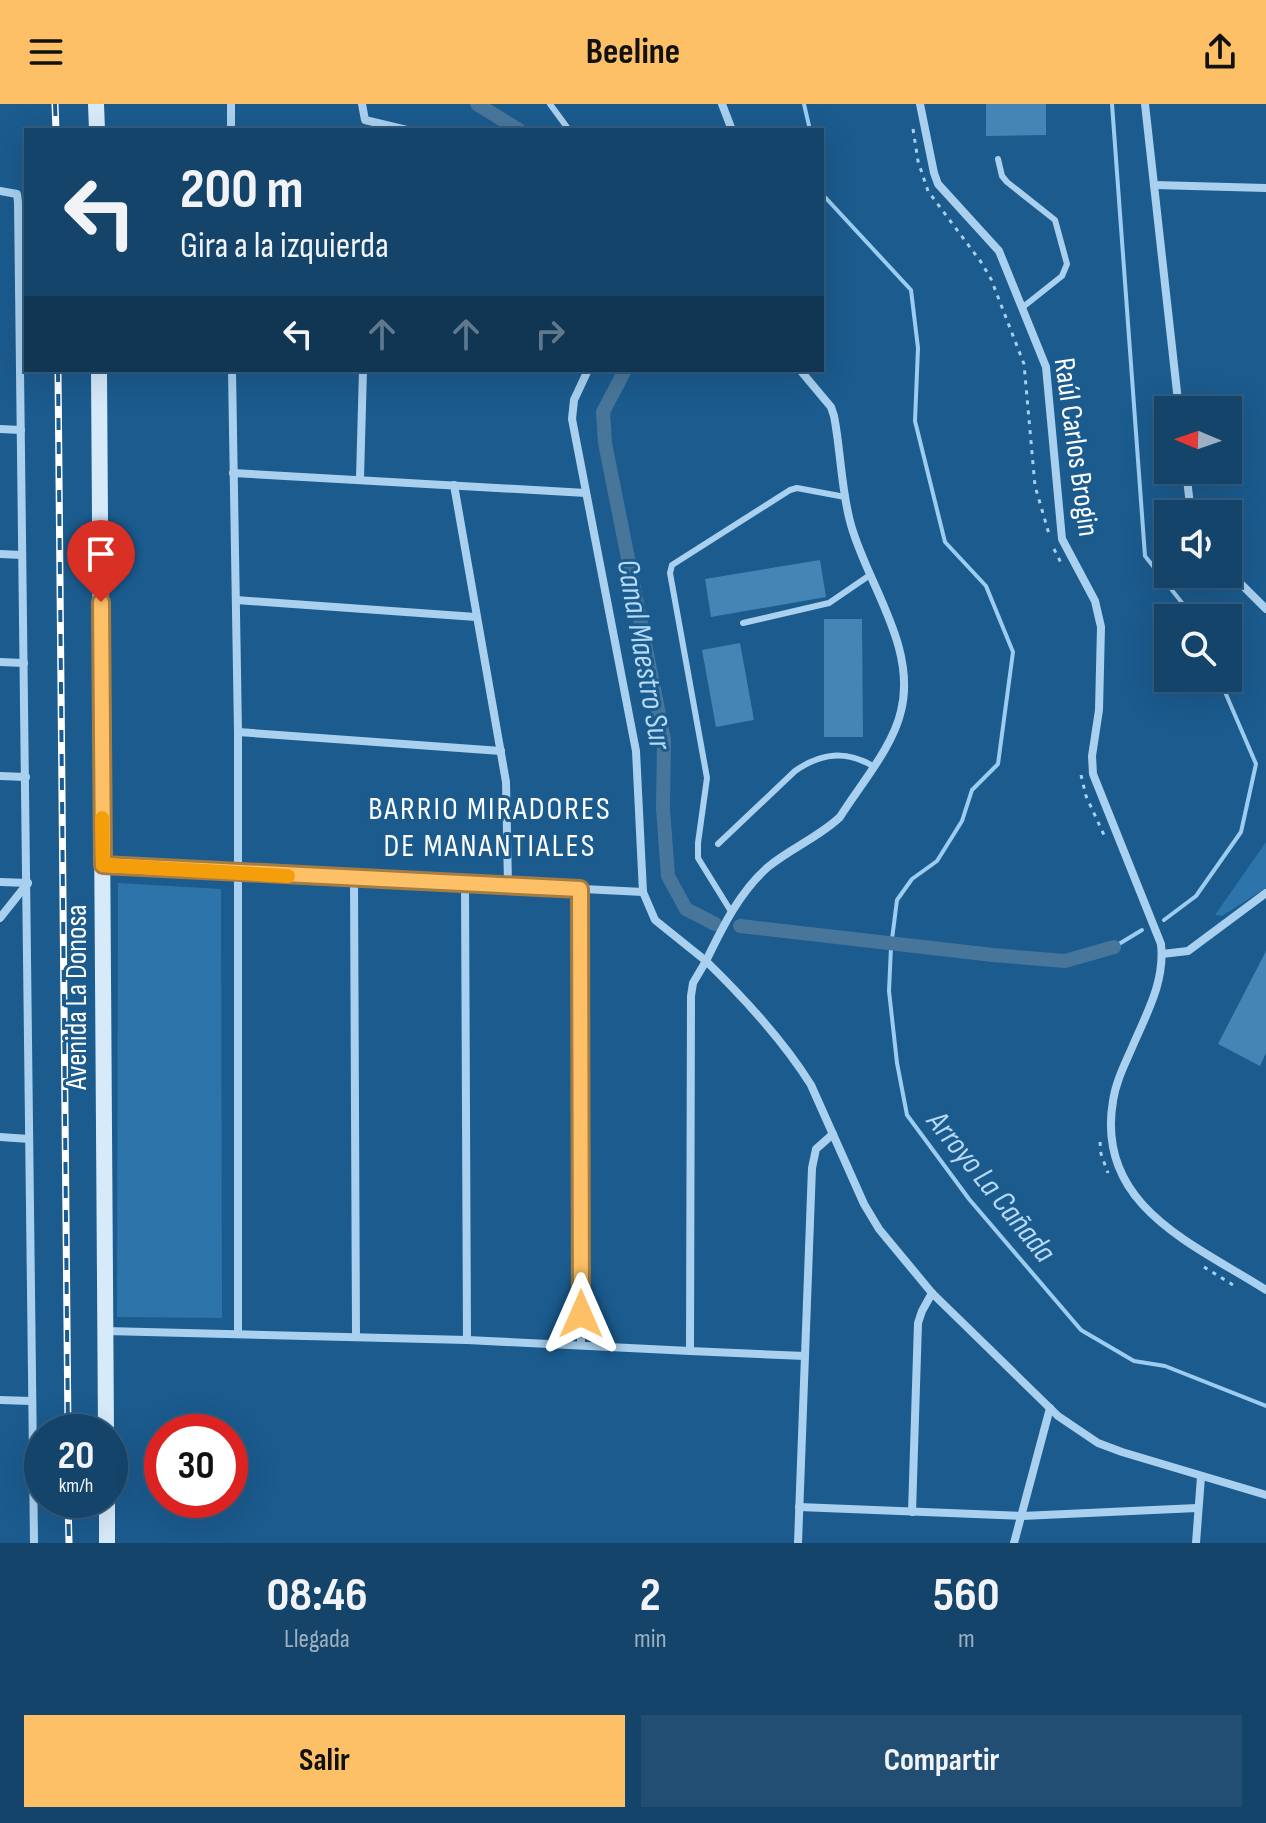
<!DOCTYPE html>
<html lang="es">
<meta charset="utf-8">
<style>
body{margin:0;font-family:"Sofia Sans Condensed",sans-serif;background:#214e72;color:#f1f3f6;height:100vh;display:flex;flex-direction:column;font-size:30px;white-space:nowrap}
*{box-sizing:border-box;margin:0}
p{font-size:26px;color:#9db0c1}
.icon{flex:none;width:44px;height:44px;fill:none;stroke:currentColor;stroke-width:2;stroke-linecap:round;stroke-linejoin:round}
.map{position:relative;height:1439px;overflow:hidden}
.panel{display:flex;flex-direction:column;background:#14446a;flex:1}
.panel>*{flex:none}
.top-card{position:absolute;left:24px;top:24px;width:800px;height:244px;border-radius:0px;box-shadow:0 8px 32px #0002,0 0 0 2px #335c7e;background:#14446a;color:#f1f3f6;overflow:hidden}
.needle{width:52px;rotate:272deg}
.buttons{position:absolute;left:1154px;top:292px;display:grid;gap:16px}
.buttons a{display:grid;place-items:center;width:88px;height:88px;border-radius:0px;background:#14446a;box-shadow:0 8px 32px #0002,0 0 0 2px #335c7e;font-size:40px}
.speed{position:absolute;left:24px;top:1310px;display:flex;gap:16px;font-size:40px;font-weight:700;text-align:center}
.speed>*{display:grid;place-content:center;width:104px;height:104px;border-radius:50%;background:#14446a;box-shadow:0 8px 32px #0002,0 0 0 2px #335c7e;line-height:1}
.speed small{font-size:20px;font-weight:400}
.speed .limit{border:12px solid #d22;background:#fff;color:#111}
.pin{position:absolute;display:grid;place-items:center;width:68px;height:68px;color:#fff;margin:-82px -34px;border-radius:50% 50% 50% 0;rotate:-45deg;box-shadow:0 0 8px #0007}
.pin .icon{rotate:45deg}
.me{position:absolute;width:88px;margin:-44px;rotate:0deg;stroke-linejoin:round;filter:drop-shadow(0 0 6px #0008)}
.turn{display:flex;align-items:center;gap:28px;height:168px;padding:0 24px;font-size:36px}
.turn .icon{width:104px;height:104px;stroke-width:2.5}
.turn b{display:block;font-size:56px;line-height:68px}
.lanes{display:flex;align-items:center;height:76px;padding:0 24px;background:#0003;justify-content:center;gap:40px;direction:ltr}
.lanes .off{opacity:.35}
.eta{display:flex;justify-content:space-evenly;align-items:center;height:136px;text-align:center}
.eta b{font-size:48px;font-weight:700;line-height:56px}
.button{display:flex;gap:16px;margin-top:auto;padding:16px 24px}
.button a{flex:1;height:92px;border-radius:0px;background:#fec066;color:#111;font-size:32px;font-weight:700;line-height:92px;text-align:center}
.button a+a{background:#214e72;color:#f1f3f6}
header{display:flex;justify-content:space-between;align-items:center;height:104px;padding:0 24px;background:#fec066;color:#111;font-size:36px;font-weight:700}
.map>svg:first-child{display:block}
.green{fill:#2c74aa}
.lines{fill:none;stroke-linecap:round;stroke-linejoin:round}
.stream{stroke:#9ccdf0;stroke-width:4}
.canal{stroke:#48769a;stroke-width:14}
.building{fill:#4485b6}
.path{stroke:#a9d0ee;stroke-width:3;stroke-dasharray:4 6;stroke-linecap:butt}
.lane{stroke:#a9d0ee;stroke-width:6}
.street{stroke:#a9d0ee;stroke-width:8}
.secondary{stroke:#d6eafa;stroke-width:16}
.rail-casing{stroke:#fff;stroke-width:7}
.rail{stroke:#1b5b8e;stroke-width:4;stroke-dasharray:12;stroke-linecap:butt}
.route-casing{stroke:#a57d42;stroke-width:20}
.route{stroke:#fec066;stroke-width:14}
.slow{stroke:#f59e0b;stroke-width:14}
.labels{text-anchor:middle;stroke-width:6;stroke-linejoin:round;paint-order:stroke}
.street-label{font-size:30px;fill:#fff;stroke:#1b5b8e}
.water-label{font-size:32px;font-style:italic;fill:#b5daf5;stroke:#1b5b8e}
.neighbourhood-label{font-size:32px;letter-spacing:2px;fill:#fff;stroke:#1b5b8e}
</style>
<header><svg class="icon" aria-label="menu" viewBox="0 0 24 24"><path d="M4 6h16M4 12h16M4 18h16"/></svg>Beeline<svg class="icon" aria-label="share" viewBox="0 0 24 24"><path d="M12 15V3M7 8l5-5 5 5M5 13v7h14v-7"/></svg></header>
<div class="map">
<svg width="1266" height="1439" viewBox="0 0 1266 1439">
<rect width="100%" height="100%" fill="#1b5b8e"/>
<g class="green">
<path d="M1266,738V784L1222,812L1215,811Z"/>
<path d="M118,779L221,785L222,1214L117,1213Z"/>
</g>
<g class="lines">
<g class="stream">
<path d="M804,0L810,26"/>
<path d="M1112,0L1145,452L1194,514"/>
<path d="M822,81L824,92L911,186L918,244L915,317L945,438L986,482L1013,548L998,660L972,686L962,717L937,757L912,775L897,796L891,843L889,887L897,959L907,1011L969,1095L1081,1226L1134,1257L1165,1262L1266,1302"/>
<path d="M1164,816L1196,792L1241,728L1256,660L1219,574"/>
<path d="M1114,843L1142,826"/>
</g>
<g class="canal">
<path d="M477,0L519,26"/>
<path d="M625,266L603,308L605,339L664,635L663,705L668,772L686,805L715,820"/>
<path d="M740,822L993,851L1065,857L1114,843"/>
</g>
</g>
<g class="building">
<path d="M986,0H1046V31L986,32Z"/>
<path d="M820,456L826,493L711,513L705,475Z"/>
<path d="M824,515H862L863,633H824Z"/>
<path d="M740,539L754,616L716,623L702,546Z"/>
<path d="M1266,847V949L1260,962L1218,940Z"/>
</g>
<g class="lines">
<g class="path">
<path d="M913,25L918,57L928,87L981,158L991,175L1024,260L1035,382L1049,430"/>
<path d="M1054,445L1061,459"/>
<path d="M1081,671L1086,692L1104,731"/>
<path d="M1100,1038L1101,1050L1108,1069"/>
<path d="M1204,1163L1238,1184"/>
</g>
<g class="lane">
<path d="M550,0L569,26"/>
<path d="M998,55L1002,72L1007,78L1055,116L1067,160L1062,172L1023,203"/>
<path d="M743,519L829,499L870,471"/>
<path d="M718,740L795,667C821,649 845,646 873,662"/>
<path d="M732,809L698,754V739L707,674L670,469L672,461L790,386L797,384L845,393"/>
</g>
<g class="street">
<path d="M231,0V26"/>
<path d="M362,0L365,16L407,26"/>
<path d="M722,0L732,26"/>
<path d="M920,0L934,69L938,80L999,147L1046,263L1062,435L1095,497L1101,523L1099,606L1092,652L1093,670L1161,840C1165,876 1148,907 1134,939C1126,958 1116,976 1113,997C1095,1102 1194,1140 1266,1186"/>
<path d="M1145,0L1179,306"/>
<path d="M1154,81L1266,84"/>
<path d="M0,87L17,90L18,98L34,1439"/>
<path d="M232,266L238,628V1230"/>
<path d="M800,266L831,303L834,312C841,348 841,386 851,421C868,481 917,543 901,607C893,643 860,681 840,713C819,733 791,744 768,763C740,787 722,824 706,857C744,894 783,936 811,981L864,1100L879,1125L932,1189L1058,1312L1098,1339L1122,1348L1266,1391"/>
<path d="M0,325L21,326"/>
<path d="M1186,366L1191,410"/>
<path d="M233,369L586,389"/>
<path d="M360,374L363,266"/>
<path d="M454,381L506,678L508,782"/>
<path d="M0,450L22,451"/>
<path d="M1228,467L1266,505"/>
<path d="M236,496L476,513"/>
<path d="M0,558L24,559"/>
<path d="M238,628L501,647"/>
<path d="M0,672L26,673"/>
<path d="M103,761L643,788"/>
<path d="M354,775L356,1232"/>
<path d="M0,778L28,779"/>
<path d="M465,780L467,1236"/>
<path d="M580,785L581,1241"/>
<path d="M0,814L27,780"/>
<path d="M1162,850L1188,847L1266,789"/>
<path d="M0,1033L29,1035"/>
<path d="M106,1227L467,1236L690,1247L691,892L693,879L706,857L655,816L643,788L636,647L572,315L574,296L588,266"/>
<path d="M690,1247L805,1252"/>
<path d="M0,1296L31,1297"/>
<path d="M799,1403L1022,1412L1197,1404"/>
<path d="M912,1408L918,1219L922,1207L932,1189"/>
<path d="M798,1439L812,1064L816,1045L833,1030"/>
<path d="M1014,1439L1050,1304"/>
<path d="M1196,1439L1201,1373"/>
</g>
<g class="secondary">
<path d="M96,0L97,26"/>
<path d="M99,266L106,1328"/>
<path d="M107,1396V1439"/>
</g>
<g class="rail-casing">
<g id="rail">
<path d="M55,0L56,26"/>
<path d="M58,266L68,1328"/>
<path d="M68,1396L69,1439"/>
</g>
</g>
<use href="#rail" class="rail"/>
</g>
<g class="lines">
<g class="route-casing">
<path id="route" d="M101,498L103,761L580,785L581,1210"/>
</g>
<use href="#route" class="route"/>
<path class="slow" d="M102,714L103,761L288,772"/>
</g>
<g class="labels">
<g class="street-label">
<text transform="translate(1077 343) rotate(82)" y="10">Raúl Carlos Brogin</text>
<text transform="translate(76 893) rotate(-90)" y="10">Avenida La Donosa</text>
</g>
<g class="water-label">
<text transform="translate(645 550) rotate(80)" y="11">Canal Maestro Sur</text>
<text transform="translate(992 1082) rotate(51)" y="11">Arroyo La Cañada</text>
</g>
<g class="neighbourhood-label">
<text x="490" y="715">BARRIO MIRADORES<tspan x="490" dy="37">DE MANANTIALES</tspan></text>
</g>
</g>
</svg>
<div class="buttons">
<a><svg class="needle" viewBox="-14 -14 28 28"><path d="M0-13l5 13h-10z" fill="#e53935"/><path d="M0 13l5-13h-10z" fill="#9db0c1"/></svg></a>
<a><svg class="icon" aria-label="sound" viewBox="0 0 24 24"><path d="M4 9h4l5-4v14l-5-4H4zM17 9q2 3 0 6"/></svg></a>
<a><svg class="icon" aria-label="search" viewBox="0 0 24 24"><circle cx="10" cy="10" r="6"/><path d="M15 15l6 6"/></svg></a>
</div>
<div class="speed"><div>20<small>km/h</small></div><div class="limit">30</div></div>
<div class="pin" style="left:101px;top:498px;background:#d93025"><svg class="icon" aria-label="arrive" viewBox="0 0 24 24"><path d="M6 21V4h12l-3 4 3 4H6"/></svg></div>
<svg class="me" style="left:581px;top:1210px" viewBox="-20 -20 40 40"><path d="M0-17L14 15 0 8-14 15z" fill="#fec066" stroke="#fff" stroke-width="4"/></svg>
<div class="top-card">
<div class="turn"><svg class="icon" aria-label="left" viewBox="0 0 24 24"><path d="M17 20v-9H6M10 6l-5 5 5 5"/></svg><div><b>200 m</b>Gira a la izquierda</div></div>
<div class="lanes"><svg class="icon" aria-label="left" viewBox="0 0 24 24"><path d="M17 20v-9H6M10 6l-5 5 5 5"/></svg><svg class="icon off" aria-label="ahead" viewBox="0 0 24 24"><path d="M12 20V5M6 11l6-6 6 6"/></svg><svg class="icon off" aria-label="ahead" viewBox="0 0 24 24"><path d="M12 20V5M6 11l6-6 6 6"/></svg><svg class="icon off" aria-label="right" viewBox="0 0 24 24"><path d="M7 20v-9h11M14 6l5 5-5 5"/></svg></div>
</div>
</div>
<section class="panel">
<div class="eta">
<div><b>08:46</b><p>Llegada</p></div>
<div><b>2</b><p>min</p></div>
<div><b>560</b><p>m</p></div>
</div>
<div class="button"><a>Salir</a><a>Compartir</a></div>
</section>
